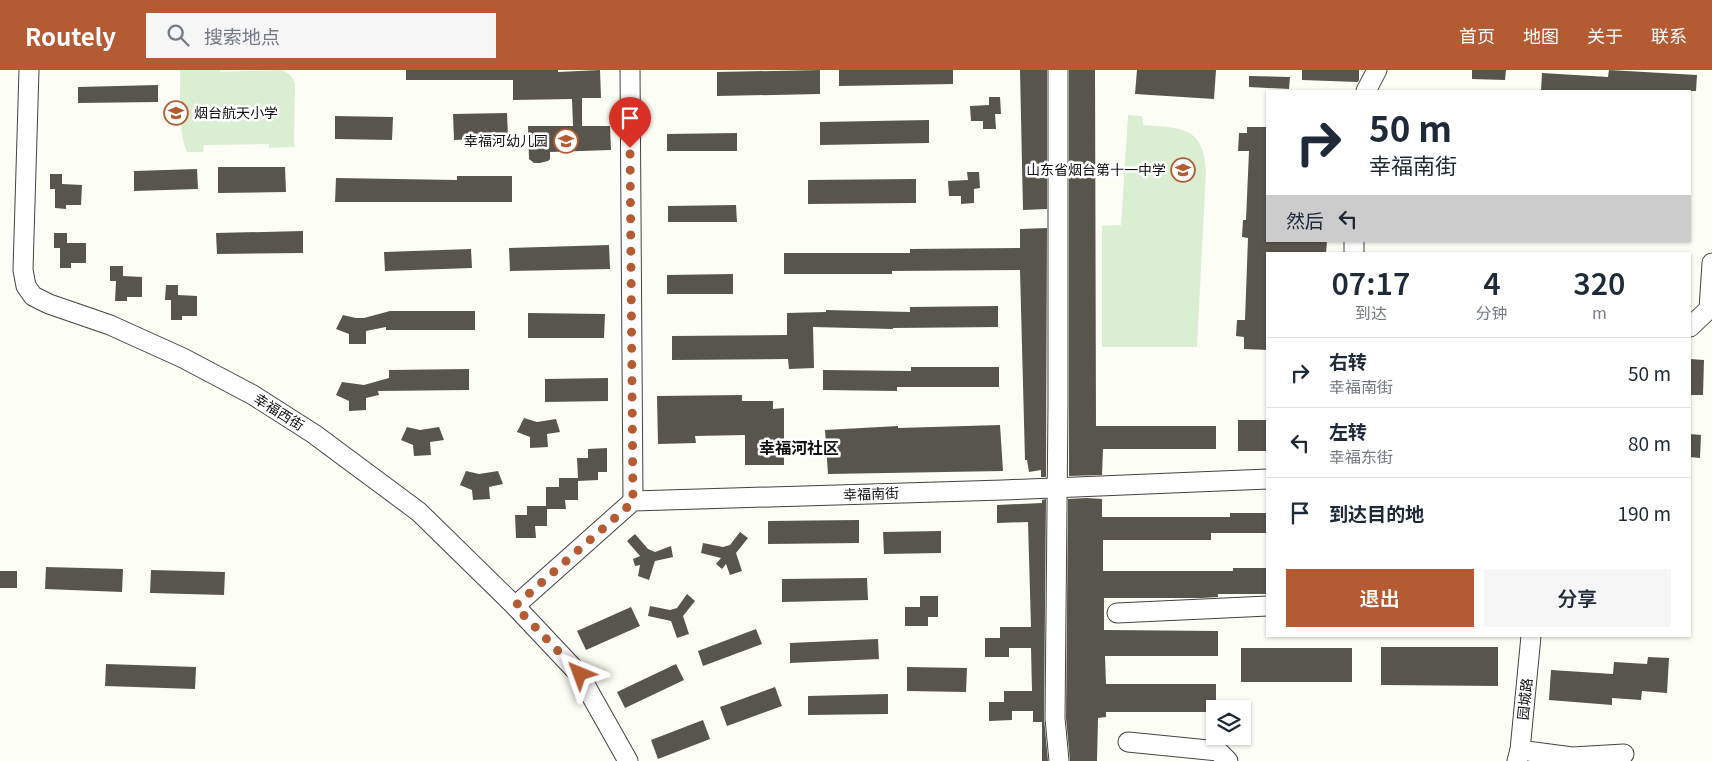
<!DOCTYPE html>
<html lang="zh">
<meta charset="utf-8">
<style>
body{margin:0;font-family:Georgia,"Noto Sans SC",serif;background:#f6f6f7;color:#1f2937;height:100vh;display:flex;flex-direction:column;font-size:19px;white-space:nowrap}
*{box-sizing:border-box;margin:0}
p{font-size:16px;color:#747a83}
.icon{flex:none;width:28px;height:28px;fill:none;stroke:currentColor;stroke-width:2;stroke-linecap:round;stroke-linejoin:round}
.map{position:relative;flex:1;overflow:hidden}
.side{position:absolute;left:1266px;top:182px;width:425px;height:385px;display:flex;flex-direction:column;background:#fff;border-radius:0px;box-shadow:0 1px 4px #0004}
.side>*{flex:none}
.guide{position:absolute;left:1266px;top:20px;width:425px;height:152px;border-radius:0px;box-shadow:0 1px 4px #0004;background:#fff;color:#1f2937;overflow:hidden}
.controls{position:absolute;left:1206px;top:630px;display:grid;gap:10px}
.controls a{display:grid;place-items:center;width:45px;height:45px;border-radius:0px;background:#fff;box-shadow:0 1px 4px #0004;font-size:25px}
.pin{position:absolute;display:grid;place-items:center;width:42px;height:42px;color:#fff;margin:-51px -21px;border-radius:50% 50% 50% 0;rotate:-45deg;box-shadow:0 0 5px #0007}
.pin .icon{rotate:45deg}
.me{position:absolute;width:55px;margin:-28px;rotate:316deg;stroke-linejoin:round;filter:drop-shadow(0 0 4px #0008)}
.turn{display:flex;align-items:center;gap:18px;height:105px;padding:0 20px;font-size:22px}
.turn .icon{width:65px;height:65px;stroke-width:2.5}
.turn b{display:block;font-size:35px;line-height:42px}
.then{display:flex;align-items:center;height:48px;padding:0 20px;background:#0003;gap:10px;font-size:19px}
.eta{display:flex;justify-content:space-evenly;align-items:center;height:85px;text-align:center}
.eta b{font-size:30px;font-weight:600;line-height:35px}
.primary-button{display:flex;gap:10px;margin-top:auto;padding:10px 20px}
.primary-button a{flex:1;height:58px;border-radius:0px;background:#b45b34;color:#fff;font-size:20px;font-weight:600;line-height:58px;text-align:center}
.primary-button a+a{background:#f6f6f7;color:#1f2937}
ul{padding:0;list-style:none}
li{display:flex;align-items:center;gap:15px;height:70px;padding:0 20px;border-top:1px solid #e0e1e3}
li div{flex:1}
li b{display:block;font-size:19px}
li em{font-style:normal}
header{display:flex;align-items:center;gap:30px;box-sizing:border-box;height:70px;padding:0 25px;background:#b45b34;color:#fff}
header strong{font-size:24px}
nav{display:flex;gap:28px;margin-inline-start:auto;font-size:18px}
.search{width:350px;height:45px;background:#f6f6f7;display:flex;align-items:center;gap:12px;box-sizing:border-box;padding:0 18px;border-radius:0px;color:#747a83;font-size:19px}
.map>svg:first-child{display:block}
.pitch{fill:#daeed1}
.building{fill:#58554d}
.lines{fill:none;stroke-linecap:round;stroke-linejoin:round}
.minor-casing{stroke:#434343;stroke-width:21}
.minor{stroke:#fff;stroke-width:19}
.route{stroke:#b45b34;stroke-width:9;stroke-dasharray:0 16.2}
.labels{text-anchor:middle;stroke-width:5;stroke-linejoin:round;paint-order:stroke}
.poi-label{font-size:14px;fill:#101010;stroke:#fff;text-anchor:end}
.street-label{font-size:14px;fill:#101010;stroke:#fff}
.quarter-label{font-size:16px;font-weight:bold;fill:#101010;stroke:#fff}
</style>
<header>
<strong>Routely</strong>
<div class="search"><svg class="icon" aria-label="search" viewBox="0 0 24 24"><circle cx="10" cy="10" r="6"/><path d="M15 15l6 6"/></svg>搜索地点</div>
<nav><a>首页</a><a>地图</a><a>关于</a><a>联系</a></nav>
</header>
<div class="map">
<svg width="1712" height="691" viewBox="0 0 1712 691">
<rect width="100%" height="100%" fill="#fcfef5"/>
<g class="pitch">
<path d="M180,0H220V2L282,0C290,4 293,7 295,14L294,77L269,78V74L204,75L203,82H187C177,59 181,25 180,0Z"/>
<path d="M1128,45L1142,46L1143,55C1181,58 1204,56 1206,101L1197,277H1102V156L1121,155Z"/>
</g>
<g class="building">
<path d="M406,0H558V2L600,0L601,28H582V56H610L611,80L550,82V89L548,91L540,93H534L529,89L528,56H573L572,29L513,30V10H406Z"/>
<path d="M820,0V24L717,26V2Z"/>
<path d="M839,0H953V14L839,16Z"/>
<path d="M1020,0H1047V139L1023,140Z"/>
<path d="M1069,0H1095L1096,356H1216V379H1103L1102,405L1069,406Z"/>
<path d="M1137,0H1216L1214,29L1135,24Z"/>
<path d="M1302,0H1359V10L1358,12L1302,10Z"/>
<path d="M1472,0H1506L1505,10L1472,9Z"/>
<path d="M1609,0L1697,5L1696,21H1541L1542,3L1608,7Z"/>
<path d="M1249,6L1290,7L1289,19L1249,17Z"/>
<path d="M158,15V32L78,33V17Z"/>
<path d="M989,27H1000L1001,44H995L996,59H983V51H971L970,36L989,35Z"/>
<path d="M507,43L508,68L454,70L453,44Z"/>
<path d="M335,46L393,47L392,70L335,69Z"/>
<path d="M929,50V73L820,75V52Z"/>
<path d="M1247,57H1268V171H1327L1326,184H1268V280L1244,279V267L1236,266L1237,250H1245L1248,168L1242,167L1243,150H1246L1249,81H1238L1239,63H1247Z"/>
<path d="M737,63V81H667V64Z"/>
<path d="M218,97H285L286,122L218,123Z"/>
<path d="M197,99L198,119L134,121V101Z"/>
<path d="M967,102H979L980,118L974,119V133L961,134V126H949L948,111L968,110Z"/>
<path d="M50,104H62V114L82,115L81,135H66V139L55,138V119H50Z"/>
<path d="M457,106H512V132H335L336,108L457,110Z"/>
<path d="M916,109V133L808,134V110Z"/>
<path d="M736,135L737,152H668V136Z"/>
<path d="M1047,158L1046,407H1041V400L1029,402L1027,390H1025L1020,200L892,201V204H784V183H910V179L1020,178V159Z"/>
<path d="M303,161V183L217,184L216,163Z"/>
<path d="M54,163H67V173H86V193H71V198H60V178H54Z"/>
<path d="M609,175L610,199L510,201L509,178Z"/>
<path d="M471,179L472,198L385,201L384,182Z"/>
<path d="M110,196H123V206L142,207V227H127V231H115L116,211H110Z"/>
<path d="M733,204V224H667V205Z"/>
<path d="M166,215H178V225L197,226V246H182V250H171V230H165Z"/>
<path d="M998,236V257L893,258V259L813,257L814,298L789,299L788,289L672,290V266L787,265V243L826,242V240L910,242V237Z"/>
<path d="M390,241H475V260H386V257L366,261V274H349V264L336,259L343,245L356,248H364Z"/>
<path d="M528,243L605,244L604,268H528Z"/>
<path d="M1690,289L1704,290L1703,325H1690Z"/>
<path d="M911,297H999V317H897V321L823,320V300L911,301Z"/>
<path d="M469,299V320L378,321L379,325L366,328V340L349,341V331L336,325L342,312L364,315L389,308V300Z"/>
<path d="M608,308V331L545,332V309Z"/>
<path d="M742,325V331H773V339L784,338V395H745V365L695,366L696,373L658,374L657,326Z"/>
<path d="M524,348L537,352L556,349L560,362L547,364L548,377L530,378V367L517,362Z"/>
<rect x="1238" y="350" width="30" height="31"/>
<path d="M1000,355L1003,401L828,404L825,360L898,356V358Z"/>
<path d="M407,357L420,360L439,357L444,370L430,372L431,385L414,386L413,375L401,370Z"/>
<path d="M1690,364L1701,365L1700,388L1690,387Z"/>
<path d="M607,378V402H598V410L578,411V430H565L566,439H547V456H535L536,468H516L515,445H527V436H546V417H559V408H578L577,388H588V379Z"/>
<path d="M466,401L479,404L498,401L503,414L489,417L490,429L473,430L472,420L460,415Z"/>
<path d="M1087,428L1102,429V447H1230V443H1268V463H1211V470H1103V501H1233V498H1268V524H1218V527L1202,528H1104V560L1218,561V586H1105L1106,614H1216V639L1215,642H1106V647L1098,648L1097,691H1070L1066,648L1068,429Z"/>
<path d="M1046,429L1044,648L1048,691H1042V652H1033V641H1012V650L989,651V632H1004V621H1032L1031,578H1009V587H985V568H1000V557H1031L1028,452L997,453V435L1042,433V430Z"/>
<path d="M859,450V473L768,474V451Z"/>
<path d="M941,461V483L884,484L883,462Z"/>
<path d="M740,462L748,468L736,483L742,501L730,505L726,494L722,499L716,494L721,488L701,483L703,473L723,477L730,475Z"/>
<path d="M635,464L648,479L655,482L671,476L673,487L655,491L649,510L638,506L640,495L635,496L633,489L640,486L627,471Z"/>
<path d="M46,497L123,499L122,522L45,519Z"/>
<path d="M151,500L225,502L224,525L150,523Z"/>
<rect x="0" y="501" width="17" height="17"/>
<path d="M867,508L868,530L782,532V509Z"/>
<path d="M687,524L695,531L683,546L689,564L677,568L671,551L648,546L650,536L670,540L677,538Z"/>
<path d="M920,526H938V547H928V556H905V537H920Z"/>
<path d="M631,537L640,556L586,580L577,561Z"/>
<path d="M756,559L762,574L703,596L698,581Z"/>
<path d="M878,569L879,589L790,593V573Z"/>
<path d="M1381,577H1498V616L1381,615Z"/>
<rect x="1241" y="578" width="111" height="34"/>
<path d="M1648,587L1669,588L1667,623L1642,621L1641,630L1612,628V635L1549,630L1551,600L1613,604L1614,592L1647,594Z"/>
<path d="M106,594L196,597L195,619L105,616Z"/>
<path d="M676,594L684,610L625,638L617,622Z"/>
<path d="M907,597L967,598L966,622L907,621Z"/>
<path d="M775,617L782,636L727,656L720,637Z"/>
<path d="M888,624V644L808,645V626Z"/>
<path d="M703,650L710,669L658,689L651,670Z"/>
</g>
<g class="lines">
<g class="minor-casing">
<g id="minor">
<path d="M29,0L23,200L26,216L33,226L49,234L110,255L183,288L253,325L314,364L419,442L515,536L579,604L628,691"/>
<path d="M630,0L633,431"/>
<path d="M1058,0V335L1055,648L1059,691"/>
<path d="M1366,21L1377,0"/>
<path d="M1354,184V171"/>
<path d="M1690,257L1709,239L1712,193"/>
<path d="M515,536L633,431L1003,420L1268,409"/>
<path d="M1117,543L1268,536"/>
<path d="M1128,672L1218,681L1228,691"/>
<path d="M1520,680L1572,687L1624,684"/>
<path d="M1517,691L1520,680L1531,566"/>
</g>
</g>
<use href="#minor" class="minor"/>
</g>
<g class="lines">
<path class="route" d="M580,604L515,536L633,432L630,78"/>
</g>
<defs>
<g id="school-ring" transform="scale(1.25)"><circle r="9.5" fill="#fff" stroke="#b45b34" stroke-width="1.5"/><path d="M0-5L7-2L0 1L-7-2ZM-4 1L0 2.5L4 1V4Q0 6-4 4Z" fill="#b45b34"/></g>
</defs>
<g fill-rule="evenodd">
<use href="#school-ring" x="176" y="43"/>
<use href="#school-ring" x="566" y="71"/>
<use href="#school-ring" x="1183" y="100"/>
</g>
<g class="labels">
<g class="poi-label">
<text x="194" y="48" text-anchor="start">烟台航天小学</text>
<text x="548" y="76">幸福河幼儿园</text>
<text x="1166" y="105">山东省烟台第十一中学</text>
</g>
<g class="street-label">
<text transform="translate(279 342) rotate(32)" y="5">幸福西街</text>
<text transform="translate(871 424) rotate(-2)" y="5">幸福南街</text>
<text transform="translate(1525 629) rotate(-84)" y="5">园城路</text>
</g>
<g class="quarter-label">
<text x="799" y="384">幸福河社区</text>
</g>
</g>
</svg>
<div class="controls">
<a><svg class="icon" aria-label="layers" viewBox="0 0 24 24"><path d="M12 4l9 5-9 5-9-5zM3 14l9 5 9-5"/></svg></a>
</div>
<div class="pin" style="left:630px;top:78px;background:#d93025"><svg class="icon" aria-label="arrive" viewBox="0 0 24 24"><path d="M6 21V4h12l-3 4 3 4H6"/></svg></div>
<svg class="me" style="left:580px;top:604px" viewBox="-20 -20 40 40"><path d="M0-17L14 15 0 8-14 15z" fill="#b45b34" stroke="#fff" stroke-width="4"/></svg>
<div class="guide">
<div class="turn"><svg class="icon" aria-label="right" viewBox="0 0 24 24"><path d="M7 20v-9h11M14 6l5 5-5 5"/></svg><div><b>50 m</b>幸福南街</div></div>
<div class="then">然后<svg class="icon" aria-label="left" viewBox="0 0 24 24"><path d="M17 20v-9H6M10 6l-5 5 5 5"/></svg></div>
</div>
<section class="side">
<div class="eta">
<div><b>07:17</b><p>到达</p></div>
<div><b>4</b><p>分钟</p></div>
<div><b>320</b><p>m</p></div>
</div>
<ul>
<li><svg class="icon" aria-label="right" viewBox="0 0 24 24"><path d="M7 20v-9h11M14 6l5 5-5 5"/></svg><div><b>右转</b><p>幸福南街</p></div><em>50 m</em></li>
<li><svg class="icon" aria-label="left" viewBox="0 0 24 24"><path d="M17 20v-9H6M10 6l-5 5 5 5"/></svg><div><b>左转</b><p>幸福东街</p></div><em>80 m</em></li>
<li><svg class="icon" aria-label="arrive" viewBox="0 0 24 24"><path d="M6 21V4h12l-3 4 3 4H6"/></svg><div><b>到达目的地</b></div><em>190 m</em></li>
</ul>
<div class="primary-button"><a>退出</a><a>分享</a></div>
</section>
</div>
